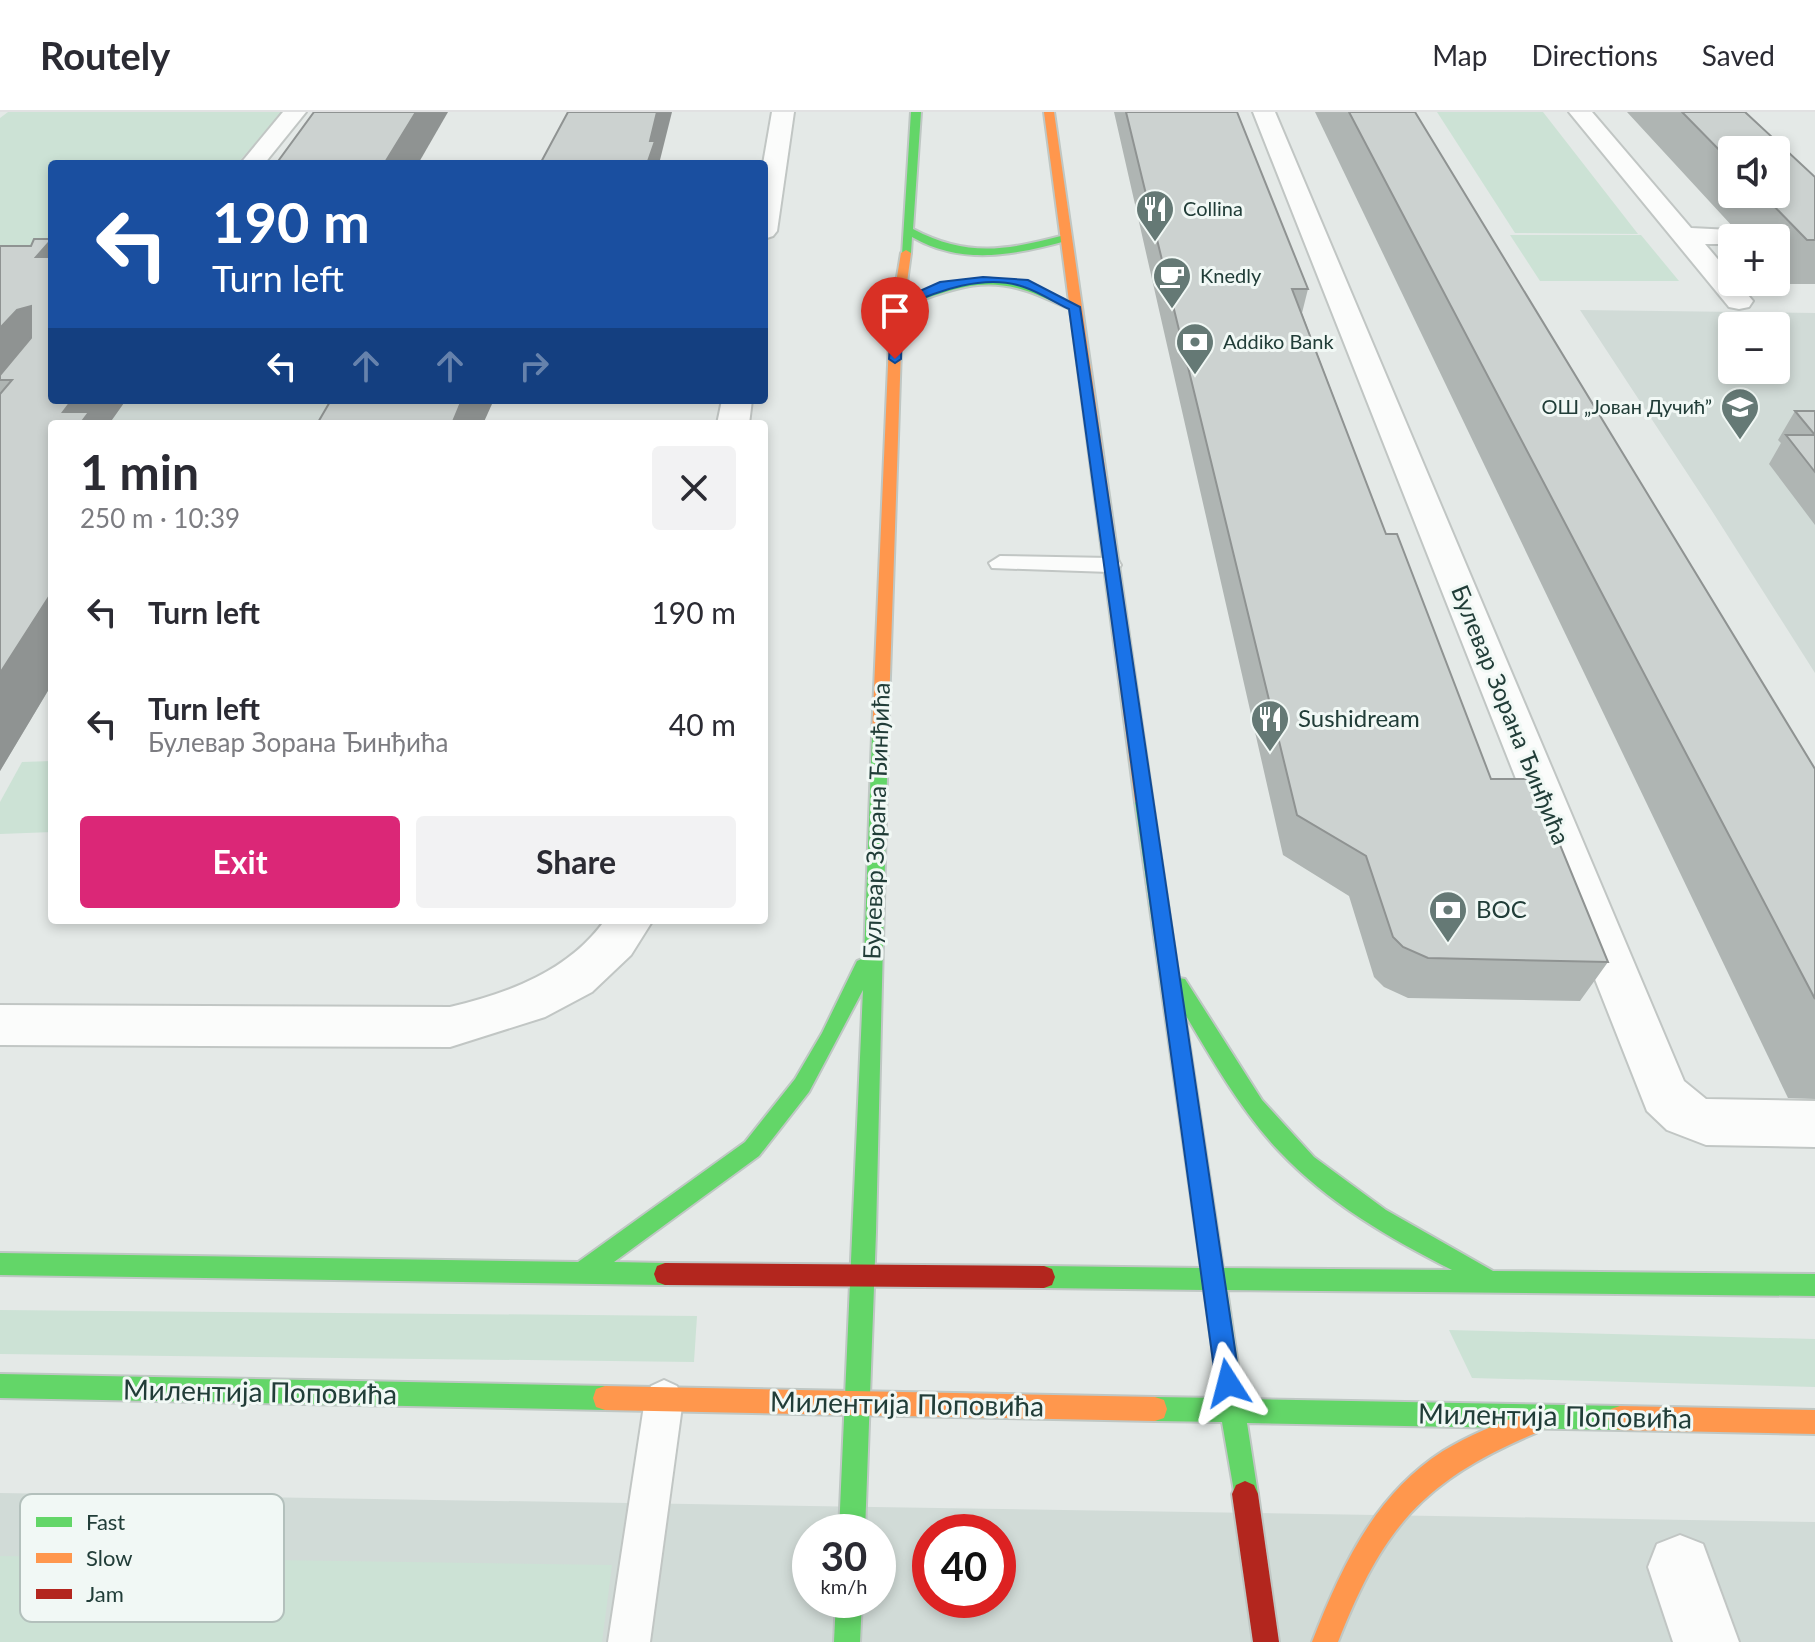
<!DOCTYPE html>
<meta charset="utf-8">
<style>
body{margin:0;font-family:Lato,sans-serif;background:#f2f2f3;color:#2b2b33;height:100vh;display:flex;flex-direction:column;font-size:30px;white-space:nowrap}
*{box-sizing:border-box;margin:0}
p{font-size:26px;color:#7c7c81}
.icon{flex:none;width:44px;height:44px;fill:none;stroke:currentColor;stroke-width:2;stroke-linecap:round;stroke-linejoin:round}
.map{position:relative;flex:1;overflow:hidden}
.sheet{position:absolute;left:48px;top:308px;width:720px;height:504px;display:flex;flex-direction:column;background:#fff;border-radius:8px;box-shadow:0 4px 12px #0003}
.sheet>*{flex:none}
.guide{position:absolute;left:48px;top:48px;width:720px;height:244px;border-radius:8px;box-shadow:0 4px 12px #0003;background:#1a4fa0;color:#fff;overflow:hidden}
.controls{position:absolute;left:1718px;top:24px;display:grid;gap:16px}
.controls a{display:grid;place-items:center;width:72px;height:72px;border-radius:8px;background:#fff;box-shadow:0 4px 12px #0003;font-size:40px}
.speed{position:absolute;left:792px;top:1402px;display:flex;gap:16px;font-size:40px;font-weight:700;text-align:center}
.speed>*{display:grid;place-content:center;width:104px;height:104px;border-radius:50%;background:#fff;box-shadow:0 4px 12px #0003;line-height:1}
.speed small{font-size:20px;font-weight:400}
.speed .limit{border:12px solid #d22;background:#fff;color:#111}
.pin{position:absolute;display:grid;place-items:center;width:68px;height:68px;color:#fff;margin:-82px -34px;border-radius:50% 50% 50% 0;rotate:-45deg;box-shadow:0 0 8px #0007}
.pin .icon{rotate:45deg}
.me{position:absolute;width:88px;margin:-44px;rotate:351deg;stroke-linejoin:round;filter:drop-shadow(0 0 6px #0008)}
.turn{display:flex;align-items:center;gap:28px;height:168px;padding:0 32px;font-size:36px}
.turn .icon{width:104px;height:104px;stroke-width:2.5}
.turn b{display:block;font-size:56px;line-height:68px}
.lanes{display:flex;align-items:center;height:76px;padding:0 32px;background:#0003;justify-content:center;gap:40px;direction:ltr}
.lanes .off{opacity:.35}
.round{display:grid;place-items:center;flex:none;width:84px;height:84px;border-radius:8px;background:#f2f2f3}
.head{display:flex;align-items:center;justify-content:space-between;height:136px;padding:0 32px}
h1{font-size:48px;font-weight:700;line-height:60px}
.primary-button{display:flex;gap:16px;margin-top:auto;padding:16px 32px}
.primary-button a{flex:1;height:92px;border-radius:8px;background:#db2777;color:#fff;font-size:32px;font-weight:700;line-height:92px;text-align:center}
.primary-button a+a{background:#f2f2f3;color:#2b2b33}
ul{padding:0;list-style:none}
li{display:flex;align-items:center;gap:24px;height:112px;padding:0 32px}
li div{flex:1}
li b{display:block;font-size:30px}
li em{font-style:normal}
header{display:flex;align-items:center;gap:48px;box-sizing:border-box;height:112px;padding:0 40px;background:#fff;border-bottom:2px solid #e1e1e2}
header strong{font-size:38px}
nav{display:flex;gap:44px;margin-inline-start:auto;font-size:28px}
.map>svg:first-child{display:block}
.built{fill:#d1dbd7;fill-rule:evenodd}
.green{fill:#cce2d5}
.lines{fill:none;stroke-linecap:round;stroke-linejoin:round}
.lane-casing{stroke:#c1c6c4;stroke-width:4}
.street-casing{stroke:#c1c6c4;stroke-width:4}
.fast-casing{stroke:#bfc7c4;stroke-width:4}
.slow-casing{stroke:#bfc7c4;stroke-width:4}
.jam-casing{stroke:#bfc7c4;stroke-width:4}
.lane{fill:#fbfcfb;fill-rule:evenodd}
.street{fill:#fbfcfb;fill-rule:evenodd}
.fast{fill:#63d668;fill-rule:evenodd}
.slow{fill:#ff974d;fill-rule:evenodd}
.jam{fill:#b3261e;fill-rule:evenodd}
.wall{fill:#afb5b3;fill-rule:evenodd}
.shaded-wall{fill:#8f9392}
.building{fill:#ccd2d0;stroke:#8f9392;stroke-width:2}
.route{fill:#1a73e8;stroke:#114b97;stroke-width:2}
.labels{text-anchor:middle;stroke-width:6;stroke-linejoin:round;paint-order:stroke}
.far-poi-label{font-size:20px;fill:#213d38;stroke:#f1f8f5;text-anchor:start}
.street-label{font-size:24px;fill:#213d38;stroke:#f1f8f5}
.poi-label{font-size:24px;fill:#213d38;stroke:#f1f8f5;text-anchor:start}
.near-street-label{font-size:28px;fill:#213d38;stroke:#f1f8f5}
.key{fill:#f1f8f5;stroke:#b3c0bc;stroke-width:2}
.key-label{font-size:22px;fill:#213d38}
</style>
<header>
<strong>Routely</strong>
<nav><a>Map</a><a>Directions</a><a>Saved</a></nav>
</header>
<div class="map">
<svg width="1815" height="1530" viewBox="0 0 1815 1530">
<rect width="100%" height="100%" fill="#e4e9e7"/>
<g class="built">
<path d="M1580,198L1815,201V561L1712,399ZM1732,214H1776V258H1732Z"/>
<path d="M52,288H338L327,309H28Z"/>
<path d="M0,1381L1815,1410V1530H0ZM810,1420H878V1488H810ZM930,1420H998V1488H930Z"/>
</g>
<g class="green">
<path d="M8,0H282L237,52H52V160H0V6Z"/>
<path d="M1437,0H1543L1638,122L1515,121Z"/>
<path d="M1510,123H1641L1679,169H1540Z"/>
<path d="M52,649V720L0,722V690L22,650Z"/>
<path d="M0,1198L697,1204L694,1250L0,1242Z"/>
<path d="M1449,1218L1815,1227V1275L1472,1266Z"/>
<path d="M0,1444L612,1453L602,1530H0Z"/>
</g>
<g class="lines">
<g class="lane-casing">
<g id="lane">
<path d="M1000,444L1110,446L1118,448L1121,453L1118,458L1110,460L992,456L989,451Z"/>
<path d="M664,1268L677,1274L683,1287L650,1530H608L645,1287L651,1274Z"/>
</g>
</g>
<g class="street-casing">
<g id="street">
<path d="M283,0H306L264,52H240Z"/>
<path d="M772,0H794L777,119L773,124L764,127L763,52Z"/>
<path d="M1253,0H1275L1684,969L1706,987L1815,989V1035L1706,1033L1667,1018L1647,999Z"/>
<path d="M1569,0H1592L1691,116L1751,119L1753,126H1732V132H1705L1732,164V170H1737L1753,189L1749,195L1739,197L1729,195Z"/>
<path d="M722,288H752L749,312H717Z"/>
<path d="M605,808H653L631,843L592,880L545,905L450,935L0,933V893L450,895C509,881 569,859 605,808Z"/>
<path d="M1680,1423L1703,1432L1739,1530H1673L1648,1455L1657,1432Z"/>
</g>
</g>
<g class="fast-casing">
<g id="fast">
<path d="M911,0H921L913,117C968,146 1007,138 1065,123L1069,124V128C1016,143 962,154 912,125L911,141L902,143Z"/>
<path d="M986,166L1032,173L1080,195L1074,198C1058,193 1043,184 1027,179C976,162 944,182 897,196L891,193L940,173Z"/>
<path d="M880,618L888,624L876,1120L865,1420H839L863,878L809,980L759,1044L614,1150L665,1151L673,1154L676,1162L673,1170L665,1173L0,1163V1141L578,1150L745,1030L795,967L822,921L857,849L864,846L872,624Z"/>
<path d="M1144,684L1153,690L1179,866L1185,867L1262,988L1314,1045L1386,1098L1493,1159L1815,1162V1184L1227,1178L1243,1287L1620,1294L1629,1297L1632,1306L1629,1315L1620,1318L1247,1311L1258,1382L1254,1391L1245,1395L1236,1391L1222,1310L1155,1309L1146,1306L1143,1297L1146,1288L1155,1285L1219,1286L1204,1178L1044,1176L1036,1173L1033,1165L1036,1157L1044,1154L1201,1156L1135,690ZM1185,902C1213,949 1241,999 1279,1039C1328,1091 1389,1126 1452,1158L1223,1156Z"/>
<path d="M0,1262L605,1274L614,1277L617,1286L614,1295L605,1298L0,1286Z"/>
<path d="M836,1488H862L860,1530H834Z"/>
</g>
</g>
<g class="slow-casing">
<g id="slow">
<path d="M1044,0H1054L1153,690L1144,696L1135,690Z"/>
<path d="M906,138L911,141L902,207L888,624L880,630L872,624L890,207L901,141Z"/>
<path d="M605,1274L1155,1285L1164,1288L1167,1297L1164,1306L1155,1309L605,1298L596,1295L593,1286L596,1277Z"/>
<path d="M1620,1294L1815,1298V1322L1620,1318L1611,1315L1608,1306L1611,1297Z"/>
<path d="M1527,1300L1536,1303L1539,1312L1536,1321C1422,1369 1383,1416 1338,1530H1312C1341,1456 1373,1384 1443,1339C1469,1323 1498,1312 1527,1300Z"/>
</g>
</g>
<g class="jam-casing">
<g id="jam">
<path d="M665,1151L1044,1154L1052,1157L1055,1165L1052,1173L1044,1176L665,1173L657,1170L654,1162L657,1154Z"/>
<path d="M1245,1369L1254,1373L1258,1382L1279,1530H1253L1232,1382L1236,1373Z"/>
</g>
</g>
<use href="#lane" class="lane"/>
<use href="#street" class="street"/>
<use href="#fast" class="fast"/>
<use href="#slow" class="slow"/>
<use href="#jam" class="jam"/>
</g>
<g class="wall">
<path d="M1114,0H1237L1308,177L1302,201L1386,422L1491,667L1608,850L1580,889L1408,886L1384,875L1374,865L1349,784L1283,743Z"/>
<path d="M1315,0H1415L1815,657V987L1788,986Z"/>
<path d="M1627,0H1745L1815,65V172H1784L1776,163V126H1746L1751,117L1733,115ZM1732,38H1776V82H1732Z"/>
<path d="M0,134L52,288H126L109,312H52V572L0,659Z"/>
<path d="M1795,299H1815V413L1769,352L1781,331L1778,328Z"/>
</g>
<g class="shaded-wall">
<path d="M416,0H448L418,52H384Z"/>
<path d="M657,0H672L659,52H647L650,29Z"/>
<path d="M52,128V175L36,145Z"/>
<path d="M31,194L52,233L12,268H0V216L17,198Z"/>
<path d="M72,288H126L109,312H69L63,300Z"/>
<path d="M462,288H491L492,292L483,312H452Z"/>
<path d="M52,480V572L0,659V561Z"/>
</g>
<g class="building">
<path d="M314,0H416L384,52H276Z"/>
<path d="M568,0H657L650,29H655L647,52H540Z"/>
<path d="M1126,0H1237L1308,177H1292L1386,422H1397L1491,667H1533L1608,850L1428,846L1403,835L1393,825L1366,744L1297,703Z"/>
<path d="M1349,0H1415L1815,657V887Z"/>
<path d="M1682,0H1745L1815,65V128H1807L1766,86L1777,85L1776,38H1732V51Z"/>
<path d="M34,127H52L36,145H52V288H72L63,300H89L80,312H52V480L0,561V282L12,268H0V263L31,226V194L17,198L0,216V134H31Z"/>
<path d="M331,288H462L452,312H317Z"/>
<path d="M1795,299H1815V360L1786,323H1815Z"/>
</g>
<path class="route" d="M983,165L1028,168L1080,195L1240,1271L1237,1280L1228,1283L1219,1280L1216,1271L1069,197C1054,190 1039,180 1024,175C985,161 937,179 902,195L901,247L895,251L889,247L893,191L940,170Z"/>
<defs>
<g id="restaurant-pin" transform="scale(2)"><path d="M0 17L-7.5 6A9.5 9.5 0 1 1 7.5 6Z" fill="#657975" stroke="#f1f8f5"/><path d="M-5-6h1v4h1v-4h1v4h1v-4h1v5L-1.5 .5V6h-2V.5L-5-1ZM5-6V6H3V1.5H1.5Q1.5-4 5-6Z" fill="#fff"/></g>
<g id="cafe-pin" transform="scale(2)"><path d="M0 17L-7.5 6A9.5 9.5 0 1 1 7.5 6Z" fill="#657975" stroke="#f1f8f5"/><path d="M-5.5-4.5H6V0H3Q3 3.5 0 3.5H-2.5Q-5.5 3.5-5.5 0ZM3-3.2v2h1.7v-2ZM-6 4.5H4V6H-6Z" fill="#fff"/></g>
<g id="bank-pin" transform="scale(2)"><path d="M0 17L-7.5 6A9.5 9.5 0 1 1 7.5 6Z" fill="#657975" stroke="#f1f8f5"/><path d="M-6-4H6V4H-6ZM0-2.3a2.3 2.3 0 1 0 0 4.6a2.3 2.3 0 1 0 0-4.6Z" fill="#fff"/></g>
<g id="school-pin" transform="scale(2)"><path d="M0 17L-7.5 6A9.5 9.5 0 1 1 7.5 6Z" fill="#657975" stroke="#f1f8f5"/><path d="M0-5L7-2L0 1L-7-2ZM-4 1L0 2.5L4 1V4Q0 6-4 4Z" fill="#fff"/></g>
</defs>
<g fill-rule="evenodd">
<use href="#restaurant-pin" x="1155" y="97"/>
<use href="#cafe-pin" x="1172" y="164"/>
<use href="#bank-pin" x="1195" y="230"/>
<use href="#school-pin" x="1740" y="295"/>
<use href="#restaurant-pin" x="1270" y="607"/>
<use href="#bank-pin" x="1448" y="798"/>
</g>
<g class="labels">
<g class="far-poi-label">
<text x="1183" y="104">Collina</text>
<text x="1200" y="171">Knedly</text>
<text x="1223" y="237">Addiko Bank</text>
<text x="1712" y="302" text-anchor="end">ОШ „Јован Дучић”</text>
</g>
<g class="street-label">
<text transform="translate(1510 603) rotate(68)" y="8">Булевар Зорана Ђинђића</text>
<text transform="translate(877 709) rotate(-88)" y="8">Булевар Зорана Ђинђића</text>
</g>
<g class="poi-label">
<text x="1298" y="615">Sushidream</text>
<text x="1476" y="806">BOC</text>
</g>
<g class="near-street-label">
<text transform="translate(260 1280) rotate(1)" y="10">Милентија Поповића</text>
<text transform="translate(907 1292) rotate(1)" y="10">Милентија Поповића</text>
<text transform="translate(1555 1304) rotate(1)" y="10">Милентија Поповића</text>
</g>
</g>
<rect x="20" y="1382" width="264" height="128" rx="12" class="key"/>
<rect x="36" y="1405" width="36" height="10" fill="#63d668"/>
<rect x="36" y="1441" width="36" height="10" fill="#ff974d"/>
<rect x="36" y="1477" width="36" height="10" fill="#b3261e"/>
<g class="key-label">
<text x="86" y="1418">Fast</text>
<text x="86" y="1454">Slow</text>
<text x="86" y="1490">Jam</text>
</g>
</svg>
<div class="controls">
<a><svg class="icon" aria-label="sound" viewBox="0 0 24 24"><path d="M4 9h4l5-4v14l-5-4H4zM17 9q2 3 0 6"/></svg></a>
<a>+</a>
<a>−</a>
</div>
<div class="speed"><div>30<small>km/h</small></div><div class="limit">40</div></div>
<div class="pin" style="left:895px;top:247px;background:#d93025"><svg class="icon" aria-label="arrive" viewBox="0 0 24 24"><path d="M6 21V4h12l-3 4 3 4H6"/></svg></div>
<svg class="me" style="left:1228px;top:1271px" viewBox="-20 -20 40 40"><path d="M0-17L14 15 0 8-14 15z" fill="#1a73e8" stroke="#fff" stroke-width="4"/></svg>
<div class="guide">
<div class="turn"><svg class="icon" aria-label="left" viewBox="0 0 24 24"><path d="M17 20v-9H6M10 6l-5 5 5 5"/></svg><div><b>190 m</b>Turn left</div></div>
<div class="lanes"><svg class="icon" aria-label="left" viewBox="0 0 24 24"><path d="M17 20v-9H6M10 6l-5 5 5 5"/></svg><svg class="icon off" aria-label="ahead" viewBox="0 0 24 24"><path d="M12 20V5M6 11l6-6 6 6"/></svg><svg class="icon off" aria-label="ahead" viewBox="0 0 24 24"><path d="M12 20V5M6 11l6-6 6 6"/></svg><svg class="icon off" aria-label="right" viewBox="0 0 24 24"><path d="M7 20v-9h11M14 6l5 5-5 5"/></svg></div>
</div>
<section class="sheet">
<div class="head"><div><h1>1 min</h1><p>250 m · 10:39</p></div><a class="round"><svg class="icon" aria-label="close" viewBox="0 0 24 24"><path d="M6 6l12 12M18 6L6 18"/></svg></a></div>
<ul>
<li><svg class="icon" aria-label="left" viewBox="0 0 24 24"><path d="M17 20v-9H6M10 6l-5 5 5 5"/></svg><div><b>Turn left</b></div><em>190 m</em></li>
<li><svg class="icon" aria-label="left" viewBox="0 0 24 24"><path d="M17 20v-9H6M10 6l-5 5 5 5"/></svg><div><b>Turn left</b><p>Булевар Зорана Ђинђића</p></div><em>40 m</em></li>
</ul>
<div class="primary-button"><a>Exit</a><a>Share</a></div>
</section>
</div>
